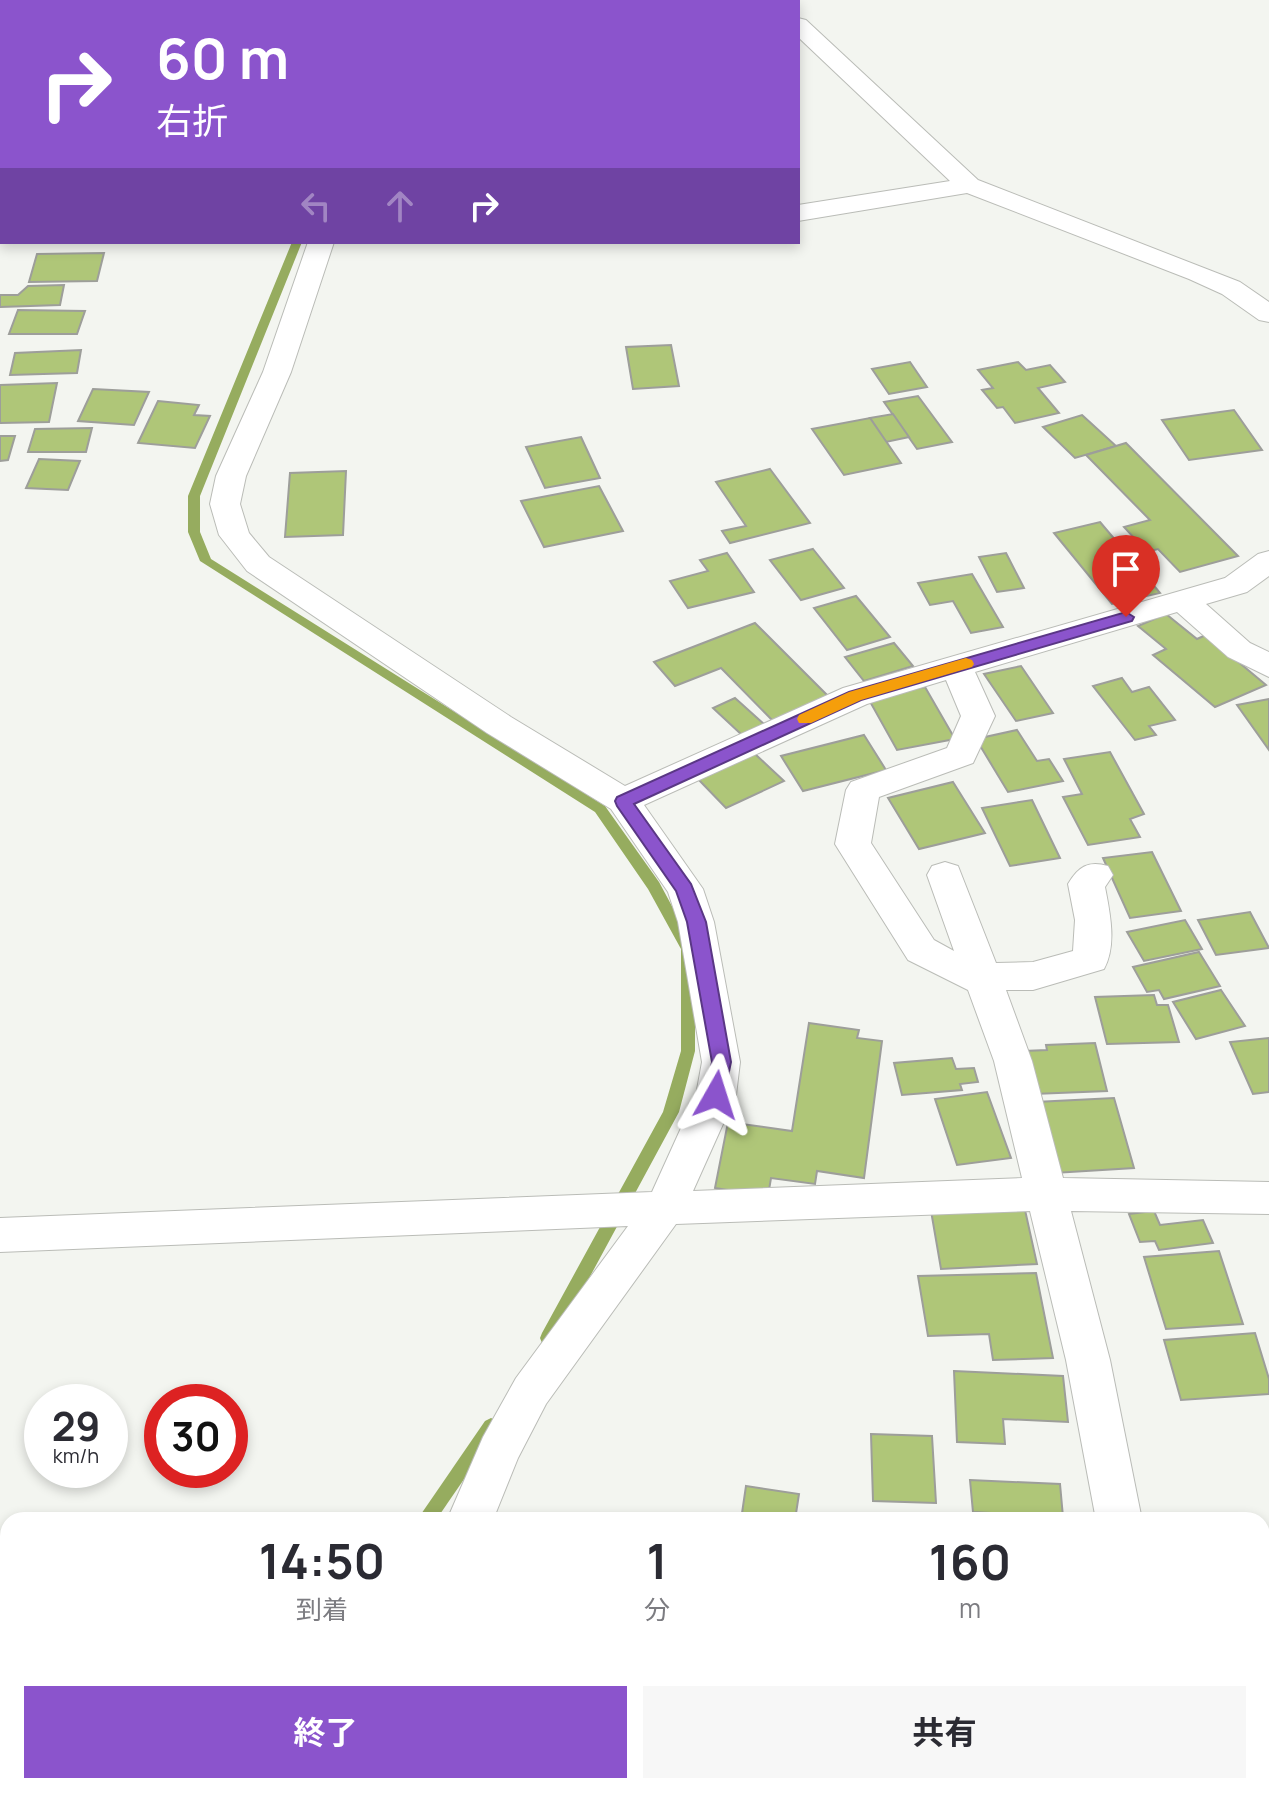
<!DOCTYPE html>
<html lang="ja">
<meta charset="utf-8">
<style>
body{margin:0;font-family:Manrope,"Noto Sans JP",sans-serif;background:#f7f7f7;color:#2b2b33;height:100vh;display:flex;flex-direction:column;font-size:30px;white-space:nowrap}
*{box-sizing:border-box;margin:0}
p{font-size:26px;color:#7c7c81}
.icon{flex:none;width:44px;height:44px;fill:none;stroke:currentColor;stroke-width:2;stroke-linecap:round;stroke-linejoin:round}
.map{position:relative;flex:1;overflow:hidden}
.drawer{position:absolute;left:0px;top:1512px;width:1270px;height:282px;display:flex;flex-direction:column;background:#fff;border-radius:24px 24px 0 0;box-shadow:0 4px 12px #0003}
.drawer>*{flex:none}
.guide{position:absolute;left:0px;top:0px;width:800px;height:244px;box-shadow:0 4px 12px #0003;background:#8b54cc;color:#fff;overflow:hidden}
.speed{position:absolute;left:24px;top:1384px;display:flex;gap:16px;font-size:40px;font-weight:700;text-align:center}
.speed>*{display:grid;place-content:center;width:104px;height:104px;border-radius:50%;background:#fff;box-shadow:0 4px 12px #0003;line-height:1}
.speed small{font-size:20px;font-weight:400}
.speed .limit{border:12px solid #d22;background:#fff;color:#111}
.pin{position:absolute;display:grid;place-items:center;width:68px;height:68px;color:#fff;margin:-82px -34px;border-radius:50% 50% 50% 0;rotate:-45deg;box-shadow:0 0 8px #0007}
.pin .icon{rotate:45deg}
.me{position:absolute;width:88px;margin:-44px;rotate:6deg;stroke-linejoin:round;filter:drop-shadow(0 0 6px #0008)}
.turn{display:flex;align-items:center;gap:28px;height:168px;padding:0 24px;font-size:36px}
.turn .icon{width:104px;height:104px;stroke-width:2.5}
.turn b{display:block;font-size:56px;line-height:68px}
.lanes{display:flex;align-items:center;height:76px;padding:0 24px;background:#0003;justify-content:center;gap:40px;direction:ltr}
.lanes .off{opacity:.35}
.eta{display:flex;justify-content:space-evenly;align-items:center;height:136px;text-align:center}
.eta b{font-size:48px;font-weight:700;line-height:56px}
.action{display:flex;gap:16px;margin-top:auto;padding:16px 24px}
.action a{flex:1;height:92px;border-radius:0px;background:#8b54cc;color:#fff;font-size:32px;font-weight:700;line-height:92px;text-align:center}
.action a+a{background:#f7f7f7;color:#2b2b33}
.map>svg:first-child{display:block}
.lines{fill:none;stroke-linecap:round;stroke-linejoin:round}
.stream{fill:#96ac5f;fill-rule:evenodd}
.building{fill:#afc678;stroke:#9d9e9a;stroke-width:2}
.street-casing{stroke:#babcb7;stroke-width:2}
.street{fill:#fff;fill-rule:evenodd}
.route{fill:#8b54cc;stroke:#5a3785;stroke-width:2}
.slow{fill:#f59e0b}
</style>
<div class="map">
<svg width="1269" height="1793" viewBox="0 0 1269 1793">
<rect width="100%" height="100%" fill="#f3f5f0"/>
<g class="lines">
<g class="stream">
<path d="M292,242H302L200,496V532L211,559L605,806L659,882L695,949V1051L679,1112L554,1343L548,1345L542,1343L540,1338L542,1333L663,1112L681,1051V949L648,889L595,812L200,561L188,532V496Z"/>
<path d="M491,1418L497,1421L500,1426L497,1431L436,1520H417L485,1421Z"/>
<path d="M304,1786H324L322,1793H302Z"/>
</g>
</g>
<g class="building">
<path d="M104,253L97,281L29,282L37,254Z"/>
<path d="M64,285L60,305L0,307V295H18L28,286Z"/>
<path d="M18,310L85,311L77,334H9Z"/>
<path d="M671,345L679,386L633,389L626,347Z"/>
<path d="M81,350L77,373L10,375L15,353Z"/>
<path d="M910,362L927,387L889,394L872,369Z"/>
<path d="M1018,362L1026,370L1050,365L1065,382L1038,388L1059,413L1015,423L1003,407L997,408L982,390L993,388L978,370Z"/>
<path d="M57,383L49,422L0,423V385Z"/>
<path d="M93,389L149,392L134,425L78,421Z"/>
<path d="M918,396L952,442L917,449L884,402Z"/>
<path d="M158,401L199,405L194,415L210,416L195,448L138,443Z"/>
<path d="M1234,410L1262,450L1189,460L1162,420Z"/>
<path d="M893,414L909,437L886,442L870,418Z"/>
<path d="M1082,415L1116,446L1075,458L1043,427Z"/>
<path d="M870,418L901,463L844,475L812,429Z"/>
<path d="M92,428L86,452H28L35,429Z"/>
<path d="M0,436H15L8,460L0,461Z"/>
<path d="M581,437L600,478L545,488L526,447Z"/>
<path d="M1126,443L1238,556L1180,572L1158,549L1147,552L1124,527L1150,520L1086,455Z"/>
<path d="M39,459L80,461L68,490L26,488Z"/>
<path d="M770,469L810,523L730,543L722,531L746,526L716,482Z"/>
<path d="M346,471L343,535L285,537L290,473Z"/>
<path d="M599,486L623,531L544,547L521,501Z"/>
<path d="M1100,522L1160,593L1112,604L1054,533Z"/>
<path d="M813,549L844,588L801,600L770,560Z"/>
<path d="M727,553L754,592L688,608L670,581L708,571L700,560Z"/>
<path d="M1006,553L1024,588L997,592L979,557Z"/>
<path d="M972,574L1003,627L971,633L953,601L930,605L918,583Z"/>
<path d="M856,596L890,637L847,650L814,608Z"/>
<path d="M1166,614L1197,639L1206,635L1266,685L1215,707L1153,655L1166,649L1138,626Z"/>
<path d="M755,623L831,699L774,722L721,668L675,686L654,662Z"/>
<path d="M894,643L913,666L864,681L845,657Z"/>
<path d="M1021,666L1053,713L1016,721L984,674Z"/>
<path d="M1122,678L1132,692L1149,687L1175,720L1149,726L1156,735L1135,740L1093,686Z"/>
<path d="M925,687L955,739L897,750L868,698Z"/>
<path d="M735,698L765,725L742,735L713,708Z"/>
<path d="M1269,699V750L1237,705Z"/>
<path d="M1017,730L1037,761L1049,759L1063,781L1008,792L976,739Z"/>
<path d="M864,735L886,770L803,791L781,756Z"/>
<path d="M1110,752L1144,814L1130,819L1140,837L1088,845L1063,797L1082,794L1064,759Z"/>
<path d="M754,753L784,781L726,808L698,779Z"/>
<path d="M953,782L985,833L919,849L888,798Z"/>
<path d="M1032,800L1060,858L1010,866L982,808Z"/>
<path d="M1152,852L1181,911L1130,918L1103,858Z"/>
<path d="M1250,912L1269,948L1216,955L1198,920Z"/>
<path d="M1185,920L1202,949L1144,961L1127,932Z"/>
<path d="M1199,952L1220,986L1164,999L1159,990L1147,992L1133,967Z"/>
<path d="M1221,990L1245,1026L1196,1039L1173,1002Z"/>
<path d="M1154,995L1157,1005H1168L1179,1042L1107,1044L1095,997Z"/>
<path d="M809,1023L859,1030L857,1038L882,1041L864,1178L817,1171L815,1184L771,1178L768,1196L715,1188L728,1122L792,1131Z"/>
<path d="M1269,1038V1092L1253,1094L1230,1042Z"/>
<path d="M1095,1043L1107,1091L1034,1094L1024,1051L1047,1050L1046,1045Z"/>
<path d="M952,1058L956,1069L974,1068L978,1082L960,1084L962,1090L902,1095L894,1063Z"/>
<path d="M987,1092L1011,1158L957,1165L935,1099Z"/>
<path d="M1114,1098L1134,1168L1054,1173L1036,1102Z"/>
<path d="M1023,1201L1037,1264L941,1269L930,1205Z"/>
<path d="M1154,1211L1160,1225L1203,1220L1213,1243L1159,1250L1155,1241L1140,1242L1129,1214Z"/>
<path d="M1219,1251L1243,1324L1166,1329L1144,1257Z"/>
<path d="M1036,1273L1053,1358L993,1360L989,1334L928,1336L918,1276Z"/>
<path d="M1255,1333L1269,1379V1394L1181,1400L1164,1340Z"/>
<path d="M954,1371L1063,1376L1068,1422L1003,1419L1005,1444L957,1442Z"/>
<path d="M871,1434L932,1436L936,1503L873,1501Z"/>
<path d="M970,1480L1060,1484L1063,1517L973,1512Z"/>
<path d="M746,1486L799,1494L795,1520H741Z"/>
<rect x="1262" y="1621" width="7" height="91"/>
<rect x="798" y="1786" width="73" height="7"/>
</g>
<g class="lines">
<g class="street-casing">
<g id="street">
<path d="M0,0L11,2H2L0,17Z"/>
<path d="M371,0H396L397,2H372Z"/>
<path d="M760,0H783L784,2H761Z"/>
<path d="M798,18L806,20L978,180L1240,282L1269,302V322L1259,320L1222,294L1189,279L967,193L798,221V205L950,181L798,37Z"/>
<path d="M308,242H334L291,372L246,476L240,504L249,533L269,557L511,717L625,786L843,688L1225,578L1258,554L1269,551V576L1247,592L1206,604L1250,643L1269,652V677L1228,657L1177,612L975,672L995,716L973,763L879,797L871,843L934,940L954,951L927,875L932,866L945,862L958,866L996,963L1033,962L1073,951L1075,920L1068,884C1078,867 1088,860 1108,866L1113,875L1105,887C1110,913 1117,945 1104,969L1033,990H1006L1032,1061L1063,1178L1269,1182V1214L1071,1211L1110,1360L1142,1520H1096L1066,1360L1030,1211L676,1224L546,1404L518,1458L493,1520H447L483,1437L516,1378L628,1226L0,1252V1218L652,1192L696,1095L702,1062L678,922L668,892L611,809L487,733L247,571L219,535L210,504L216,476L263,372ZM946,680L961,716L947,748L851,782L846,790L835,844L908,960L968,990L994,1061L1022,1178L693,1191L736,1095L740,1062L714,922L703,889L644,805L867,704Z"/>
<path d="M346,1786H396L394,1793H344Z"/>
<path d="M1080,1786H1135L1132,1793H1077Z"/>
</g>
</g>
<use href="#street" class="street"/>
</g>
<path class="route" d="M1126,612L1134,617L1132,621L861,700L634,804L691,884L706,922L731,1062L723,1100H709L706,1095L712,1062L687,922L676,891L617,806L615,801L617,797L849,692Z"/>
<path class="slow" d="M966,658L972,660L974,664L972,667L861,700L811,723H799L797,719L799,715L849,692Z"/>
</svg>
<div class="speed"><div>29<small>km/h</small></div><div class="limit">30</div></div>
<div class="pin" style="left:1126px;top:617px;background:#d93025"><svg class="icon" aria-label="arrive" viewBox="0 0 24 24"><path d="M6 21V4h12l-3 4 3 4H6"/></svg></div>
<svg class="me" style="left:716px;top:1095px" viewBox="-20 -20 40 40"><path d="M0-17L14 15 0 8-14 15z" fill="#8b54cc" stroke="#fff" stroke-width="4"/></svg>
<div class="guide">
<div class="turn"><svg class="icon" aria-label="right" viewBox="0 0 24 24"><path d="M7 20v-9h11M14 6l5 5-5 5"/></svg><div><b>60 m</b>右折</div></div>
<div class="lanes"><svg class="icon off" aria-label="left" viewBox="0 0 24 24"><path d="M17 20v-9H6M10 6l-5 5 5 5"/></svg><svg class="icon off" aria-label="ahead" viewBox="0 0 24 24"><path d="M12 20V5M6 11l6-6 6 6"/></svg><svg class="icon" aria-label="right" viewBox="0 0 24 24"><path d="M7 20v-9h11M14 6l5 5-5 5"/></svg></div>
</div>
<section class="drawer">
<div class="eta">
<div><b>14:50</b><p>到着</p></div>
<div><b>1</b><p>分</p></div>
<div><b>160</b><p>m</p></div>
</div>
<div class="action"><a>終了</a><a>共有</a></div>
</section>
</div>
